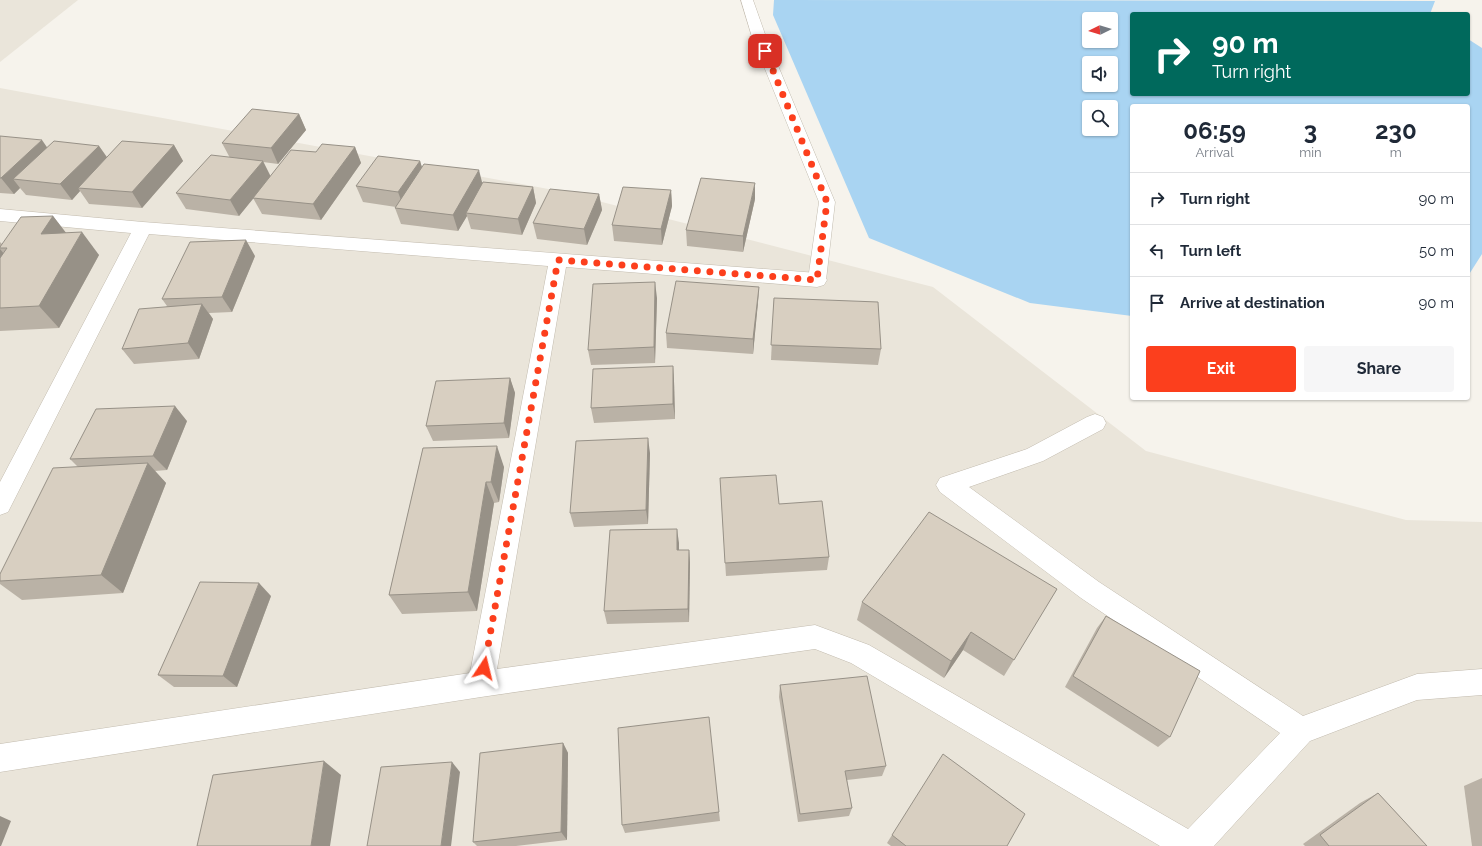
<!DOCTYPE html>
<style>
body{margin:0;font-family:Raleway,sans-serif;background:#f6f6f7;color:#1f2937;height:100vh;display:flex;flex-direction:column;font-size:15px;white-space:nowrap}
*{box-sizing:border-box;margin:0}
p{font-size:13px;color:#747a83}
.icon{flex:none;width:22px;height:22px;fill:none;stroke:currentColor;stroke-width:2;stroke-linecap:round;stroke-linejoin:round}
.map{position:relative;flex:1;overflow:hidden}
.panel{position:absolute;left:1130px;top:104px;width:340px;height:296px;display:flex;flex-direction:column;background:#fff;border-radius:4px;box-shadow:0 1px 3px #0004}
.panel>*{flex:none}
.guide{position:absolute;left:1130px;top:12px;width:340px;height:84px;border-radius:4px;box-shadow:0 1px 3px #0004;background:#00695c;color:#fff;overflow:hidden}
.needle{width:26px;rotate:265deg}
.tools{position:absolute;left:1082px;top:12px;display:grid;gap:8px}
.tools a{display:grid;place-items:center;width:36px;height:36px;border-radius:4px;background:#fff;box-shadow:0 1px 3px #0004;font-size:20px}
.pin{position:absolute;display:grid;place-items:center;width:34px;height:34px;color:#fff;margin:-17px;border-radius:8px;box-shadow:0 2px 6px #0006}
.me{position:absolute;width:44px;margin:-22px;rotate:10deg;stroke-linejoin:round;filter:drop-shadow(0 0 3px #0008)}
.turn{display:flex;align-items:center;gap:14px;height:84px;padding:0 16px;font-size:18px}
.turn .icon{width:52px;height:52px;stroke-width:2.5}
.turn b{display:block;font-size:28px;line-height:34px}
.eta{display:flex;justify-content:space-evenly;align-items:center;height:68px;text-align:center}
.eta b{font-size:24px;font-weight:700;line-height:28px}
.action{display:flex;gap:8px;margin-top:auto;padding:8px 16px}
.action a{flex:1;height:46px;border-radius:4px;background:#fc3f1d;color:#fff;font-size:16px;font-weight:700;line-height:46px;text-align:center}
.action a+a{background:#f6f6f7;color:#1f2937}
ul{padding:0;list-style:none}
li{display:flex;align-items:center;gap:12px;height:52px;padding:0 16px;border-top:1px solid #e0e1e3}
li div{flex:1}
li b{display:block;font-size:15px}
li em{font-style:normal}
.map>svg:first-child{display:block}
.residential{fill:#eae5da}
.water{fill:#a9d4f2;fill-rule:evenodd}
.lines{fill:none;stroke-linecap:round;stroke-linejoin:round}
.lane-casing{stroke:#c2bbae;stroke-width:1}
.street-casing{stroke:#c2bbae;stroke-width:1}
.lane{fill:#fff;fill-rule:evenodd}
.street{fill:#fff;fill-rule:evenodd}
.wall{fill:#bab2a6}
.shaded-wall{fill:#979187}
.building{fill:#d8cfc1;stroke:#979187}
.route{stroke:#fc3f1d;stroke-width:7;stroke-dasharray:0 12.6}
</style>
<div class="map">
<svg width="1482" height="846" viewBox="0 0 1482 846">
<rect width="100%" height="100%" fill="#f6f3ec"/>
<g class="residential">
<path d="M0,0H78L0,62Z"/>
<path d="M0,88L559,191L933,287L1146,451L1406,520L1482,522V846H0Z"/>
</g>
<path class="water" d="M774,0L1435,1L1430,14H1132V94H1468V39L1482,48V254L1468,276V106H1132V316L1030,303L869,238L773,15ZM1089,19H1111V41H1089ZM1089,63H1111V85H1089ZM1089,107H1111V129H1089Z"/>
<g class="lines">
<g class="lane-casing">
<path id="lane" d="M741,0H753L766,37L835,202L826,280L823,284L817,286L811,284L808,280L819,202L752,37Z"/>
</g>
<g class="street-casing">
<path id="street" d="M0,209L143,222L817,273L824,275L827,280L824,285L817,287L566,267L497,669L815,625L869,645L1188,829L1280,733L1081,598L940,492L936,485L940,478L1027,449L1087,417L1095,414L1103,417L1106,423L1103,429L1043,461L969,487L1099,582L1303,716L1417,674L1482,669V695L1417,700L1310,741L1214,846H1160L851,663L815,649L481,697L0,772V744L470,673L548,266L149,234L8,512L0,515V482L131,233L0,221Z"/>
</g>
<use href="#lane" class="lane"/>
<use href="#street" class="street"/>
</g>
<g class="wall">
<path d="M299,114L306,130L278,164L263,162L270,177L316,152L355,147L361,163L321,220L262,214L253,198L239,216L186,209L176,193L230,158L222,143Z"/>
<path d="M0,136L47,148L99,146L107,157L174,145L183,161L142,208L89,204L80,191L72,200L26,195L20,188L14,194L0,193Z"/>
<path d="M420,161L422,168L482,183L533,187L536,203L522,235L471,229L467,216L458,231L401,224L395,208L396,207L363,202L356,186Z"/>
<path d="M671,190L672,206L662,245L614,241L612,225Z"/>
<path d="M599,194L602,210L587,245L537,239L533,223Z"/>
<path d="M755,199L743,252L687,246L686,230Z"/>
<path d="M53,216L66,233L99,255L59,328L0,331V242L2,244Z"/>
<path d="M255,256L232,312L209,313L213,319L199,359L134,364L122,349L167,306L162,299Z"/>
<path d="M759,287L758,302L753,354L667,348L666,333Z"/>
<path d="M657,298L655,363L591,365L588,350Z"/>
<path d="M774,298L881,349L878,365L771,360Z"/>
<path d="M673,366L674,381L675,419L594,423L591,408Z"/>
<path d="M510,378L515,393L509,438L433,441L426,426Z"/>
<path d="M187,421L167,470L155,471L166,483L123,593L22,600L0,584V574L78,467L70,459Z"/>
<path d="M423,448L504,467L499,502L494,503L477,611L402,614L389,595Z"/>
<path d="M650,453L648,524L574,527L570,513Z"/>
<path d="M720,478L829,557L827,570L726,576Z"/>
<path d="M679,543V550H689L690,563L689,622L607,624L604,611Z"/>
<path d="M1057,589L1004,676L963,650L944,678L857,620L862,602Z"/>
<path d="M271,596L237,687H174L158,675Z"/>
<path d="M1106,616L1170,737L1158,747L1065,687L1097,628Z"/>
<path d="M780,685L886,766L882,776L847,780L852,808L849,816L798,822L779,697Z"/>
<path d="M563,743L568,753L567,840L516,846H477L473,842Z"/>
<path d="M1482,778V846H1472L1464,786Z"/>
<path d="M1378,793L1427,846H1305L1303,844L1360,803Z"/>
<path d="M719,812L720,821L625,833L622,825Z"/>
<path d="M892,835L1007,846H891L887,843Z"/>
</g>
<g class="shaded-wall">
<path d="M299,114L306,130L278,164L271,148Z"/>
<path d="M42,140L53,156L13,179L20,188L14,194L1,178Z"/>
<path d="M174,145L183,161L142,208L132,192Z"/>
<path d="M99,146L110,162L78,188L80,191L72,200L60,184Z"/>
<path d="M355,147L361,163L321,220L313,204Z"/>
<path d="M263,161L271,177L239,216L230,200Z"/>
<path d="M420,161L425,177L404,208L398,192Z"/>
<path d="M479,170L483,186L466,213L467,216L458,231L453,215Z"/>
<path d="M755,183V199L743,252V236Z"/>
<path d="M533,187L536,203L522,235L518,219Z"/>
<path d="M671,190L672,206L662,245L661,229Z"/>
<path d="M599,194L602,210L587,245L584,229Z"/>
<path d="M53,216L70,238L41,234Z"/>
<path d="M82,232L99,255L59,328L39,306Z"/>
<path d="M246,240L255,256L232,312L222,297Z"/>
<path d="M0,249L9,260L0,270Z"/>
<path d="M655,282L657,298L655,363L654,347Z"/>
<path d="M759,287L758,302L753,354V339Z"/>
<path d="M202,304L213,319L199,359L188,343Z"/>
<path d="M673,366L674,381L675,419L673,404Z"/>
<path d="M510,378L515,393L509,438L504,423Z"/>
<path d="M175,406L187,421L167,470L153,456Z"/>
<path d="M648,438L650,453L648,524L646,510Z"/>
<path d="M497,446L504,467L499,502L491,482Z"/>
<path d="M148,463L166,483L123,593L101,575Z"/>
<path d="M486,482L494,503L477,611L468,592Z"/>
<path d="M677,529L679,543V563L677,550Z"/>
<path d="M689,550L690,563L689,622L688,609Z"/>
<path d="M259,583L271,596L237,687L223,676Z"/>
<path d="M971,632L963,650L944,678L951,661Z"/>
<path d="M563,743L568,753L567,840L561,832Z"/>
<path d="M324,761L341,775L330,846H311Z"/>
<path d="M452,762L460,772L451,846H441Z"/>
<path d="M0,816L11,821L1,846H0Z"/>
</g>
<g class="building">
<path d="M252,109L299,114L271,148L222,143Z"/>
<path d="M0,136L42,140L1,178H0Z"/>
<path d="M54,141L99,146L60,184L13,179Z"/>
<path d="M122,141L174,145L132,192L78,188Z"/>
<path d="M322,144L355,147L313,204L253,198L291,150L316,152Z"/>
<path d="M211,155L263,161L230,200L176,193Z"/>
<path d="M378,156L420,161L398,192L356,186Z"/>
<path d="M424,164L479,170L453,215L395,208Z"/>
<path d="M701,178L755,183L743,236L686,230Z"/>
<path d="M483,182L533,187L518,219L466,213Z"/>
<path d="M623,187L671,190L661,229L612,225Z"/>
<path d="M550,189L599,194L584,229L533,223Z"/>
<path d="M53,216L41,234L82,232L39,306L0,308V258L7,248H0V247L21,217Z"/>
<path d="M246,240L222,297L162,299L190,242Z"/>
<path d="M676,281L759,287L753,339L666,333Z"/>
<path d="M655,282L654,347L588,350L593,284Z"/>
<path d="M774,298L878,302L881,349L771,345Z"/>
<path d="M202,304L188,343L122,349L139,309Z"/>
<path d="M673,366V404L591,408L593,369Z"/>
<path d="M510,378L504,423L426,426L436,381Z"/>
<path d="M175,406L153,456L70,459L96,409Z"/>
<path d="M648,438L646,510L570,513L576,441Z"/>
<path d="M497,446L491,482H486L468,592L389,595L423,448Z"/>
<path d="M148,463L101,575L0,581V574L53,468Z"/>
<path d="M776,475L779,504L822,501L829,557L725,563L720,478Z"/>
<path d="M929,512L1057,589L1014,660L971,632L951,661L862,602Z"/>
<path d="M677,529V550H689L688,609L604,611L610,530Z"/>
<path d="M200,582L259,583L223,676L158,675Z"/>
<path d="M1106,616L1200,671L1170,737L1073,676Z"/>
<path d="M867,676L886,766L845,771L852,808L800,814L780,685Z"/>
<path d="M709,717L719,812L622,825L618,728Z"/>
<path d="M563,743L561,832L473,842L480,753Z"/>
<path d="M943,754L1025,814L1007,846H906L892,835Z"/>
<path d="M324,761L311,846H197L213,775Z"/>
<path d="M452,762L441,846H367L381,767Z"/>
<path d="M1378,793L1427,846H1329L1320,835Z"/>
</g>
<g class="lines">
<path class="route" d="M484,668L558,260L817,280L827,202L765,51"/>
</g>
</svg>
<div class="tools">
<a><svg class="needle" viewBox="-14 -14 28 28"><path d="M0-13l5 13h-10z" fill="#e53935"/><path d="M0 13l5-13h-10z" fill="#747a83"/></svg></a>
<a><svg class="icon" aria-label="sound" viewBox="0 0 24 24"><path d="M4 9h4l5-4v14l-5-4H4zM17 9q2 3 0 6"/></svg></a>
<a><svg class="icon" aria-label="search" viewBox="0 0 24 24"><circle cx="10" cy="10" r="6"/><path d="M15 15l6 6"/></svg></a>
</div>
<div class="pin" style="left:765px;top:51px;background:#d93025"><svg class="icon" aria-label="arrive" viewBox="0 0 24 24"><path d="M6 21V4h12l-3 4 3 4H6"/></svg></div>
<svg class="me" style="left:484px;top:668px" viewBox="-20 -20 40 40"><path d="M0-17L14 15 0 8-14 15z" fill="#fc3f1d" stroke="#fff" stroke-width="4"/></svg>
<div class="guide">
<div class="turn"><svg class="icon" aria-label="right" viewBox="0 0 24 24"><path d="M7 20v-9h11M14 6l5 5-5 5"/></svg><div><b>90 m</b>Turn right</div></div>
</div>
<section class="panel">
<div class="eta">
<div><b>06:59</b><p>Arrival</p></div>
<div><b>3</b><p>min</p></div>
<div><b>230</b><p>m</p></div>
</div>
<ul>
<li><svg class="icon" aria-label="right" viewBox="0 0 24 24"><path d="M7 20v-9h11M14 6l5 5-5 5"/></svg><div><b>Turn right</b></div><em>90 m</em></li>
<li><svg class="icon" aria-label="left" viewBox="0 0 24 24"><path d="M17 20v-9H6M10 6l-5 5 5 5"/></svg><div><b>Turn left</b></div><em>50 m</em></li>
<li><svg class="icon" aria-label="arrive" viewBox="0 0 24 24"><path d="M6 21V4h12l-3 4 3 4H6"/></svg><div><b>Arrive at destination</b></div><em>90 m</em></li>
</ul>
<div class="action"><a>Exit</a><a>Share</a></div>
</section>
</div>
